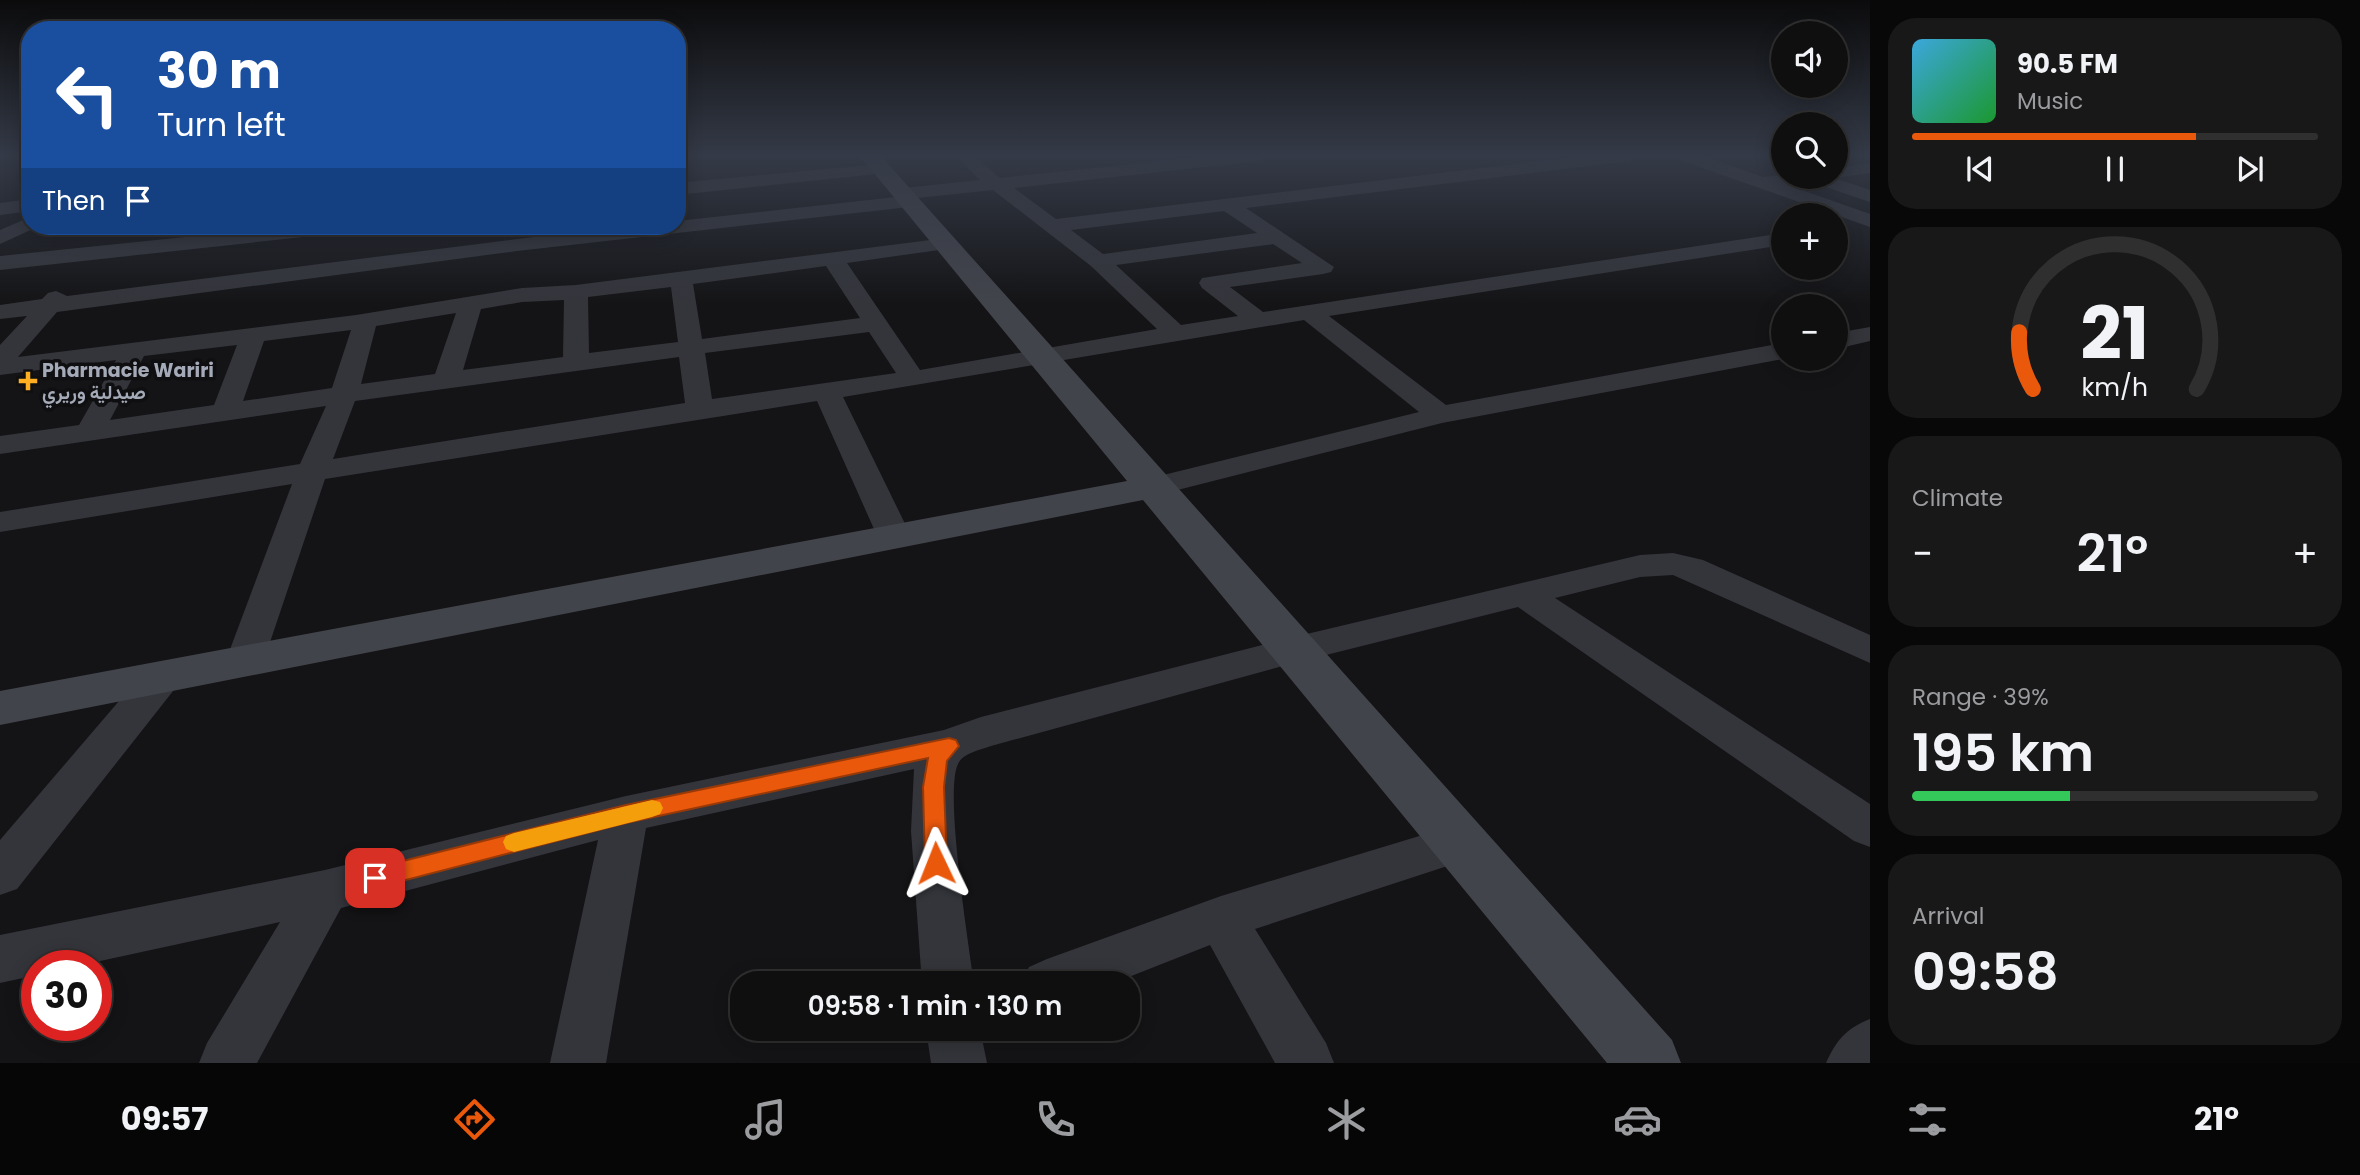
<!DOCTYPE html>
<html lang="en">
<head>
<meta charset="utf-8">
<style>
	body { margin:0; font-family:Poppins,Vazirmatn,sans-serif; background:#181819; color:#f1f3f6; height:100vh; display:flex; flex-direction:column; font-size:26px; white-space:nowrap }
	* { box-sizing:border-box; margin:0 }
	p { font-size:23px; color:#9b9c9f }
	.icon { flex:none; width:38px; height:38px; fill:none; stroke:currentColor; stroke-width:2; stroke-linecap:round; stroke-linejoin:round }
	.map { position:relative; flex:1; overflow:hidden }
	.details { display:flex; flex-direction:column; gap:18px; padding:18px; background:#080809; width:490px }
	.details>* { flex:none }
	.guide { position:absolute; left:21px; top:21px; width:665px; height:214px; border-radius:28px; box-shadow:0 4px 18px #0003,0 0 0 2px #2f2f30; background:#1a4fa0; color:#fff; overflow:hidden }
	.controls { position:absolute; left:1771px; top:21px; display:grid; gap:14px }
	.controls a { display:grid; place-items:center; width:77px; height:77px; border-radius:50%; background:#0f0f10; box-shadow:0 4px 18px #0003,0 0 0 2px #2f2f30; font-size:35px }
	.speed { position:absolute; left:21px; top:950px; display:flex; gap:14px; font-size:35px; font-weight:700; text-align:center }
	.speed>* { display:grid; place-content:center; width:91px; height:91px; border-radius:50%; background:#0f0f10; box-shadow:0 4px 18px #0003,0 0 0 2px #2f2f30; line-height:1 }
	.speed .limit { border:10px solid #d22; background:#fff; color:#111 }
	.pin { position:absolute; display:grid; place-items:center; width:60px; height:60px; color:#fff; margin:-30px; border-radius:14px; box-shadow:0 4px 10px #0006 }
	.me { position:absolute; width:77px; margin:-38px; rotate:358deg; stroke-linejoin:round; filter:drop-shadow(0 0 5px #0008) }
	.turn { display:flex; align-items:center; gap:24px; height:147px; padding:0 21px; font-size:32px }
	.turn .icon { width:91px; height:91px; stroke-width:2.5 }
	.turn b { display:block; font-size:49px; line-height:60px }
	.then { display:flex; align-items:center; height:66px; padding:0 21px; background:#0003; gap:14px; font-size:26px }
	.big { font-size:52px; font-weight:600; line-height:1.1 }
	.details .tile { flex:1; display:flex; flex-direction:column; justify-content:center; gap:10px; min-width:0; padding:0 24px; border-radius:28px; background:#181819 }
	.details .dial { align-items:center; gap:0 }
	.dial svg { height:182px; overflow:visible; fill:none; stroke:#2f2f30; stroke-width:7; stroke-linecap:round; text-anchor:middle }
	.dial text { fill:#f1f3f6; stroke:none }
	.song { display:flex; align-items:center; gap:21px }
	.cover { width:84px; height:84px; border-radius:10px; background:linear-gradient(135deg,hsl(200 70% 55%),hsl(130 70% 35%)) }
	.played { height:7px; border-radius:4px; background:linear-gradient(90deg,#ea580c 70%,#2f2f30 70%) }
	.keys { display:flex; justify-content:space-around; direction:ltr }
	.heat { display:flex; justify-content:space-between; align-items:center; font-size:38px; direction:ltr }
	.charge { height:10px; border-radius:5px; background:linear-gradient(90deg,#34c759 39%,#2f2f30 0) }
	.trip { position:absolute; left:730px; top:971px; width:410px; height:70px; border-radius:28px; background:#0f0f10; box-shadow:0 4px 18px #0003,0 0 0 2px #2f2f30; font-weight:600; line-height:70px; text-align:center }
	.tab-bar { display:flex; height:112px; justify-content:space-around; align-items:center; background:#060606; color:#9b9c9f }
	.tab-bar .icon { width:49px; height:49px }
	.tab-bar .selected { color:#ea580c }
	.tab-bar b { font-size:32px; color:#f1f3f6 }
	main { display:flex; flex:1; min-height:0 }
	.map>svg:first-child { display:block }
</style>
</head>
<body>
<main>
<div class="map">
<svg width="1870" height="1063" viewBox="0 0 1870 1063">
	<rect width="100%" height="100%" fill="#141416"/>
	<g fill="none" stroke-linecap="round" stroke-linejoin="round">
		<g fill="#34353b" fill-rule="evenodd">
			<path d="M956 156H975L1000 178 1207 156H1268L1259 161 1014 188 1056 219 1583 156H1638L1629 161 1246 208 1334 267 1331 272 1323 274 1230 287 1263 312 1783 233V245L1329 316 1446 405 1783 343V359L1442 423 1154 496 1143 494 1138 487 1143 480 1419 412 1304 320 843 397 912 538 907 545 895 548 883 545 878 538 817 401 325 479 264 660 259 670 245 674 231 670 226 660 292 484 0 532V512L300 464 326 406 0 454V436L79 425 116 360 0 375V345L27 316 0 319V305L42 299 48 293 56 291 67 296 517 239 633 226H677V221L896 197 894 194 897 190 904 188 980 180ZM993 190 1091 266 1157 329 920 370 847 263 953 248 957 244 953 240 946 238 576 285 522 288 356 315 18 357 57 312 517 251 909 207 916 205 919 201 917 198ZM1224 211 1257 233 1103 254 1071 230ZM1273 244 1302 263 1202 278 1199 283 1202 288 1238 316 1181 325 1116 265ZM826 266 860 318 702 339 693 284ZM671 287 678 342 589 353 588 297ZM564 300 563 357 463 370 481 309 522 302ZM456 313 435 374 361 384 376 326ZM351 330 332 388 243 401 264 341ZM869 332 896 373 712 399 705 353ZM237 345 214 405 110 420 144 356ZM679 357 685 403 333 459 355 401Z"/>
			<polygon points="1677,156 1704,156 1763,177 1783,175 1836,177 1836,168 1870,163 1870,173 1835,178 1870,190 1870,202 1811,182 1787,185 1870,214 1870,227 1680,160"/>
			<polygon points="880,164 889,169 886,173 677,195 677,183"/>
			<polygon points="30,199 30,211 0,215 0,203"/>
			<polygon points="30,217 30,226 37,227 0,244 0,230"/>
			<polygon points="293,226 359,226 356,230 349,232 0,270 0,256"/>
			<polygon points="1870,327 1870,341 1836,349 1836,333"/>
			<path d="M1673 553 1703 560 1870 635V663L1673 575 1640 577 1555 598 1870 804V847L1854 841 1518 607 1294 663 991 746C980 750 963 753 958 764 944 792 969 945 974 984H922L911 831 914 769 646 828 606 1063H550L598 840 341 908 257 1063H199L207 1043 280 922 77 966H37V975L0 983V935L325 870 626 796 944 730 981 717 1294 637 1640 555Z"/>
			<polygon points="163,662 177,666 183,676 177,686 17,889 0,895 0,840 149,666"/>
			<polygon points="1459,824 1475,829 1482,843 1475,857 1255,929 1326,1043 1334,1063 1275,1063 1210,945 1111,984 1021,984 1029,967 1047,959 1221,896"/>
			<path d="M1870 1019V1063H1826C1836 1040 1847 1028 1870 1019Z"/>
			<polygon points="926,1029 980,1029 987,1063 931,1063"/>
		</g>
		<polygon fill="#42444b" fill-rule="evenodd" points="860,156 881,156 1672,1040 1681,1063 1607,1063 1143,500 0,725 0,691 1127,481"/>
	</g>
	<linearGradient id="sky" x2="0" y2="1"><stop stop-color="#0b0b0c"/><stop offset="0.51" stop-color="#343a47"/><stop offset="1" stop-color="#343a47" stop-opacity="0"/></linearGradient>
	<rect width="1870" height="305" fill="url(#sky)"/>
	<polygon fill="#ea580c" stroke="#983908" stroke-width="2" points="949,738 956,740 959,746 947,761 944,787 947,863 944,869 936,872 928,869 925,863 923,787 928,758 626,823 375,888 367,885 363,878 367,871 375,868 626,805"/>
	<polygon fill="#f59e0b" points="652,800 660,802 663,808 660,814 652,817 514,852 506,849 503,842 506,836 514,833"/>
	<path fill="#ffb022" stroke="#0f0f11" stroke-width="2.5" d="M24.5 370.5h7v7h7v7h-7v7h-7v-7h-7v-7h7z"/>
	<g text-anchor="middle" stroke-width="7" stroke-linejoin="round" paint-order="stroke">
		<g font-size="19" font-weight="bold" fill="#a4aab7" stroke="#0f0f11" text-anchor="start">
			<text x="42" y="377">Pharmacie Wariri<tspan x="42" dy="22">صيدلية وريري</tspan></text>
		</g>
	</g>
</svg>
<div class="controls">
<a><svg class="icon" aria-label="sound" viewBox="0 0 24 24"><path d="M4 9h4l5-4v14l-5-4H4zM17 9q2 3 0 6"/></svg></a>
<a><svg class="icon" aria-label="search" viewBox="0 0 24 24"><circle cx="10" cy="10" r="6"/><path d="M15 15l6 6"/></svg></a>
<a>+</a>
<a>−</a>
</div>
<div class="speed"><div class="limit">30</div></div>
<div class="pin" style="left:375px;top:878px;background:#d93025"><svg class="icon" aria-label="arrive" viewBox="0 0 24 24"><path d="M6 21V4h12l-3 4 3 4H6"/></svg></div>
<svg class="me" style="left:936px;top:863px" viewBox="-20 -20 40 40"><path d="M0-17L14 15 0 8-14 15z" fill="#ea580c" stroke="#fff" stroke-width="4"/></svg>
<div class="trip">09:58 · 1 min · 130 m</div>
<div class="guide">
<div class="turn"><svg class="icon" aria-label="left" viewBox="0 0 24 24"><path d="M17 20v-9H6M10 6l-5 5 5 5"/></svg><div><b>30 m</b>Turn left</div></div>
<div class="then">Then<svg class="icon" aria-label="arrive" viewBox="0 0 24 24"><path d="M6 21V4h12l-3 4 3 4H6"/></svg></div>
</div>
</div>
<section class="details">
<div class="tile">
<div class="song"><i class="cover"></i><div><b>90.5 FM</b><p>Music</p></div></div>
<div class="played"></div>
<div class="keys"><svg class="icon" aria-label="previous" viewBox="0 0 24 24"><path d="M18 5L8 12l10 7zM5 5v14"/></svg><svg class="icon" aria-label="pause" viewBox="0 0 24 24"><path d="M8 5v14M16 5v14"/></svg><svg class="icon" aria-label="next" viewBox="0 0 24 24"><path d="M6 5l10 7-10 7zM19 5v14"/></svg></div>
</div>
<div class="tile dial"><svg viewBox="0 0 100 80">
<path d="M14 69A42 42 0 1 1 86 69"/>
<path d="M14 69A42 42 0 0 1 8 44" stroke="#ea580c"/>
<text x="50" y="56" font-size="32" font-weight="700">21</text>
<text x="50" y="72" font-size="11">km/h</text>
</svg></div>
<div class="tile"><p>Climate</p>
<div class="heat"><a>−</a><b class="big">21°</b><a>+</a></div>
</div>
<div class="tile"><p>Range · 39%</p><b class="big">195 km</b><div class="charge"></div></div>
<div class="tile"><p>Arrival</p><b class="big">09:58</b></div>
</section>
</main>
<nav class="tab-bar">
<b>09:57</b>
<svg class="icon selected" aria-label="directions" viewBox="0 0 24 24"><path d="M12 3l9 9-9 9-9-9zM9 14v-3h6M13 9l2 2-2 2"/></svg>
<svg class="icon" aria-label="music" viewBox="0 0 24 24"><path d="M9 18V5l10-2v13"/><circle cx="6" cy="18" r="3"/><circle cx="16" cy="16" r="3"/></svg>
<svg class="icon" aria-label="phone" viewBox="0 0 24 24"><path d="M5 4h4l2 5-3 2q2 4 5 5l2-3 5 2v4C11 20 4 13 5 4z"/></svg>
<svg class="icon" aria-label="climate" viewBox="0 0 24 24"><path d="M12 3v18M4 7l16 10M4 17L20 7"/></svg>
<svg class="icon" aria-label="car" viewBox="0 0 24 24"><path d="M5 17H2v-5l4-1 3-4h7l3 4 3 1v5h-3M9 17h6M6 11h13"/><circle cx="7" cy="17" r="2"/><circle cx="17" cy="17" r="2"/></svg>
<svg class="icon" aria-label="filters" viewBox="0 0 24 24"><path d="M4 7h16M4 17h16"/><circle cx="9" cy="7" r="2"/><circle cx="15" cy="17" r="2"/></svg>
<b>21°</b>
</nav>
</body>
</html>
